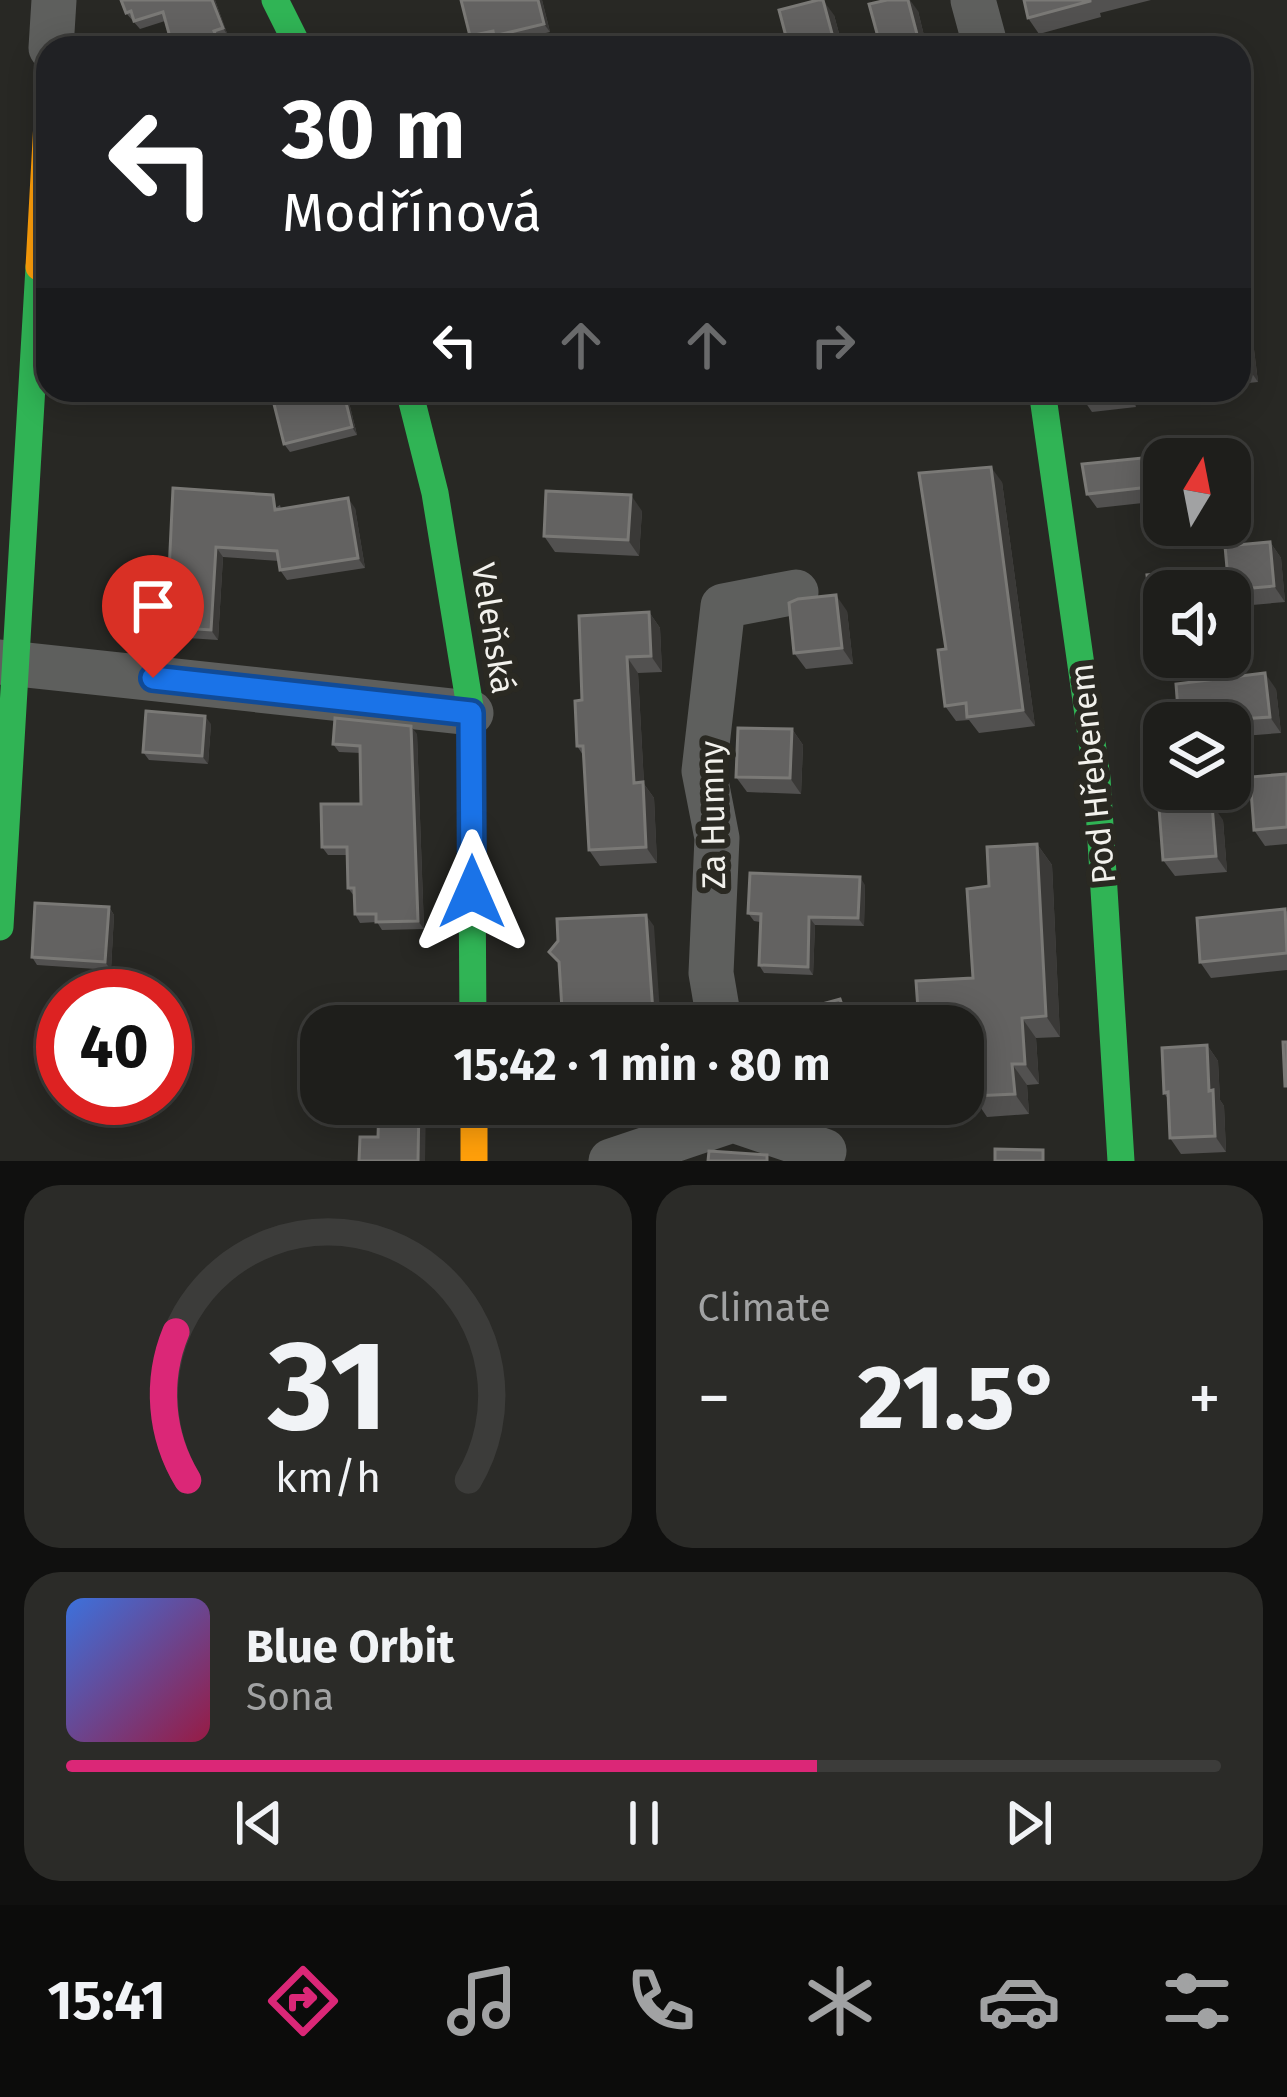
<!DOCTYPE html>
<html lang="en">
<head>
<meta charset="utf-8">
<style>
	body { margin:0; font-family:"Fira Sans",sans-serif; background:#2b2b28; color:#f1f3f6; height:100vh; display:flex; flex-direction:column; font-size:45px; white-space:nowrap }
	* { box-sizing:border-box; margin:0 }
	p { font-size:39px; color:#a1a2a3 }
	.icon { flex:none; width:66px; height:66px; fill:none; stroke:currentColor; stroke-width:2; stroke-linecap:round; stroke-linejoin:round }
	.map { position:relative; height:1161px; overflow:hidden }
	.side { display:flex; flex-direction:column; gap:24px; padding:24px; background:#10100f; flex:1 }
	.side>* { flex:none }
	.banner { position:absolute; left:36px; top:36px; width:1215px; height:366px; border-radius:36px; box-shadow:0 6px 30px #0003,0 0 0 3px #3c3c3a; background:#202124; color:#fff; overflow:hidden }
	.needle { width:78px; rotate:10deg }
	.controls { position:absolute; left:1143px; top:438px; display:grid; gap:24px }
	.controls a { display:grid; place-items:center; width:108px; height:108px; border-radius:24px; background:#1e1e1b; box-shadow:0 6px 30px #0003,0 0 0 3px #3c3c3a; font-size:60px }
	.speed { position:absolute; left:36px; top:969px; display:flex; gap:24px; font-size:60px; font-weight:700; text-align:center }
	.speed>* { display:grid; place-content:center; width:156px; height:156px; border-radius:50%; background:#1e1e1b; box-shadow:0 6px 30px #0003,0 0 0 3px #3c3c3a; line-height:1 }
	.speed .limit { border:18px solid #d22; background:#fff; color:#111 }
	.pin { position:absolute; display:grid; place-items:center; width:102px; height:102px; color:#fff; margin:-123px -51px; border-radius:50% 50% 50% 0; rotate:-45deg; box-shadow:0 0 12px #0007 }
	.pin .icon { rotate:45deg }
	.me { position:absolute; width:132px; margin:-66px; rotate:0deg; stroke-linejoin:round; filter:drop-shadow(0 0 9px #0008) }
	.turn { display:flex; align-items:center; gap:42px; height:252px; padding:0 48px; font-size:54px }
	.turn .icon { width:156px; height:156px; stroke-width:2.5 }
	.turn b { display:block; font-size:84px; line-height:102px }
	.lanes { display:flex; align-items:center; height:114px; padding:0 48px; background:#0003; justify-content:center; gap:60px; direction:ltr }
	.lanes .off { opacity:.35 }
	.big { font-size:90px; font-weight:700; line-height:1.1 }
	.side .card { flex:1; display:flex; flex-direction:column; justify-content:center; gap:18px; min-width:0; padding:0 42px; border-radius:36px; background:#2b2b28 }
	.side .dial { align-items:center; gap:0 }
	.dial svg { height:312px; overflow:visible; fill:none; stroke:#3c3c3a; stroke-width:7; stroke-linecap:round; text-anchor:middle }
	.dial text { fill:#f1f3f6; stroke:none }
	.song { display:flex; align-items:center; gap:36px }
	.cover { width:144px; height:144px; border-radius:18px; background:linear-gradient(135deg,hsl(220 70% 55%),hsl(340 70% 35%)) }
	.played { height:12px; border-radius:6px; background:linear-gradient(90deg,#db2777 65%,#3c3c3a 65%) }
	.keys { display:flex; justify-content:space-around; direction:ltr }
	.heat { display:flex; justify-content:space-between; align-items:center; font-size:66px; direction:ltr }
	.side .tiles { flex:1; display:grid; gap:24px; grid-template-columns:1fr 1fr }
	.card:last-child { grid-column:span 2 }
	.trip { position:absolute; left:300px; top:1005px; width:684px; height:120px; border-radius:36px; background:#1e1e1b; box-shadow:0 6px 30px #0003,0 0 0 3px #3c3c3a; font-weight:700; line-height:120px; text-align:center }
	.dock { display:flex; height:192px; justify-content:space-around; align-items:center; background:#0c0c0b; color:#a1a2a3 }
	.dock .icon { width:84px; height:84px }
	.dock .selected { color:#db2777 }
	.dock b { font-size:54px; color:#f1f3f6 }
	.map>svg:first-child { display:block }
</style>
</head>
<body>
<div class="map">
<svg width="1287" height="1161" viewBox="0 0 1287 1161">
	<rect width="100%" height="100%" fill="#282824"/>
	<g fill="none" stroke-linecap="round" stroke-linejoin="round">
		<g stroke="#5e5f5d" stroke-width="45">
			<polyline points="973,0 986,48"/>
			<polyline points="51,48 54,0"/>
			<polyline points="0,662 471,713"/>
			<polyline points="720,1026 711,973 717,838 704,771 723,606 796,592"/>
			<polyline points="611,1161 733,1120 824,1151"/>
		</g>
		<g stroke="#30b455" stroke-width="27">
			<polyline points="275,0 299,48"/>
			<polyline points="409,390 435,493 471,713 473,1026"/>
			<polyline points="1042,390 1097,778 1121,1161"/>
			<polyline points="0,927 39,267"/>
		</g>
		<g stroke="#ff9f0a" stroke-width="27">
			<polyline points="39,267 48,104"/>
			<polyline points="474,1104 474,1161"/>
		</g>
	</g>
	<g fill="#525150">
		<polygon points="215,0 228,36 220,39 223,48 173,48 165,21 140,29 126,13"/>
		<polygon points="542,0 550,32 500,44 497,39 475,44 470,36"/>
		<polygon points="1024,0 1151,0 1100,13 1101,17 1039,34 1028,18"/>
		<polygon points="918,11 927,48 881,48"/>
		<polygon points="834,15 843,48 789,48"/>
		<polygon points="1239,209 1242,213 1251,283 1246,284 1258,382 1239,384"/>
		<polygon points="346,390 357,435 290,452 284,444"/>
		<polygon points="1134,390 1136,407 1092,412 1081,396"/>
		<polygon points="1230,445 1240,460 1245,507 1230,509 1230,459 1164,459 1164,516 1162,517 1152,502 1097,508 1087,494 1082,464 1193,453 1192,449"/>
		<polygon points="1002,482 1035,726 979,733 969,720 956,721 945,706 946,649"/>
		<polygon points="280,505 281,509 355,508 365,568 287,580 280,570 279,561 223,557 218,640 126,634 119,624 169,572"/>
		<polygon points="642,511 639,556 555,552 544,536"/>
		<polygon points="1270,542 1281,558 1285,602 1241,606 1229,590"/>
		<polygon points="1186,572 1198,591 1164,591 1163,636 1152,620 1147,575"/>
		<polygon points="847,611 853,664 806,669 794,653"/>
		<polygon points="649,612 660,628 662,672 638,673 644,784 654,798 657,863 600,866 589,850 583,755 577,746"/>
		<polygon points="1276,689 1281,733 1230,737 1230,723 1179,723"/>
		<polygon points="211,724 208,764 149,760 143,752"/>
		<polygon points="792,729 803,745 801,794 747,792 736,777"/>
		<polygon points="417,734 424,929 382,930 377,922 360,923 355,914 354,896 348,888 347,855 328,855 322,847 361,804 361,753 339,752 333,744"/>
		<polygon points="1287,774 1287,844 1265,846 1254,830"/>
		<polygon points="1223,820 1227,872 1175,876 1163,860"/>
		<polygon points="1037,844 1052,865 1060,1037 1036,1038 1039,1084 1027,1085 1029,1114 987,1117 973,1096 972,1086 963,1074 963,1026 920,1026 919,1024 973,978 989,886"/>
		<polygon points="865,885 864,926 815,925 813,975 764,973 759,965 760,922 754,921 748,913"/>
		<polygon points="109,907 114,915 111,970 37,965 32,957"/>
		<polygon points="1287,911 1287,970 1211,978 1200,962"/>
		<polygon points="1207,1045 1218,1061 1220,1100 1224,1106 1226,1152 1181,1154 1170,1138 1168,1099 1164,1093"/>
	</g>
	<g fill="#3a3937">
		<polygon points="212,0 215,0 228,36 223,28"/>
		<polygon points="538,0 542,0 550,32 544,24"/>
		<polygon points="823,0 834,15 843,48 839,48 834,41"/>
		<polygon points="908,0 910,0 918,11 927,48 925,48 918,38"/>
		<polygon points="1239,209 1242,213 1251,283 1242,271 1239,247"/>
		<polygon points="1239,274 1246,284 1258,382 1249,369"/>
		<polygon points="343,390 346,390 357,435 352,427"/>
		<polygon points="1125,390 1134,390 1136,407"/>
		<polygon points="1230,445 1240,460 1245,507 1235,493"/>
		<polygon points="991,467 1002,482 1035,726 1023,710"/>
		<polygon points="631,495 642,511 639,556 628,540"/>
		<polygon points="348,498 355,508 365,568 358,558"/>
		<polygon points="1270,542 1281,558 1285,602 1274,586"/>
		<polygon points="216,547 223,557 218,640 211,630"/>
		<polygon points="1186,572 1197,587 1198,591 1188,591"/>
		<polygon points="836,595 847,611 853,664 842,648"/>
		<polygon points="649,612 660,628 662,672 651,656"/>
		<polygon points="627,657 638,673 644,784 654,798 657,863 646,847 634,783"/>
		<polygon points="1265,673 1276,689 1281,733 1270,717"/>
		<polygon points="205,716 211,724 208,764 202,756"/>
		<polygon points="411,726 417,734 424,929 418,921"/>
		<polygon points="792,729 803,745 801,794 790,778"/>
		<polygon points="1212,804 1223,820 1227,872 1216,856"/>
		<polygon points="1037,844 1052,865 1060,1037 1046,1016"/>
		<polygon points="860,877 865,885 864,926 858,918"/>
		<polygon points="109,907 114,915 111,970 105,962"/>
		<polygon points="646,915 654,926 661,1026 654,1026"/>
		<polygon points="809,917 815,925 813,975 808,967"/>
		<polygon points="866,1005 877,1020 879,1026 872,1026"/>
		<polygon points="1022,1018 1036,1038 1039,1084 1025,1064"/>
		<polygon points="1207,1045 1218,1061 1220,1100 1224,1106 1226,1152 1215,1136 1209,1091"/>
		<polygon points="1012,1064 1027,1085 1029,1114 1015,1094"/>
		<polygon points="419,1104 426,1104 425,1161 418,1161"/>
	</g>
	<g fill="#636261" stroke="#7a7976" stroke-width="3">
		<polygon points="121,0 212,0 223,28 214,31 218,41 194,48 173,48 163,12 134,21 131,11 126,13"/>
		<polygon points="461,0 538,0 544,24 494,36 493,31 470,36"/>
		<polygon points="818,0 823,0 834,41 809,48 789,48 779,10"/>
		<polygon points="887,0 908,0 918,38 881,48 869,4"/>
		<polygon points="1024,0 1090,0 1090,1 1028,18"/>
		<polygon points="1239,284 1249,369 1239,370"/>
		<polygon points="297,390 343,390 352,427 284,444 272,396"/>
		<polygon points="1080,390 1125,390 1125,391 1081,396"/>
		<polygon points="1230,445 1235,493 1230,493 1230,459 1164,459 1164,501 1152,502 1150,487 1087,494 1082,464 1193,453 1192,449"/>
		<polygon points="991,467 1023,710 967,717 966,703 945,706 938,650 946,649 919,473"/>
		<polygon points="173,488 273,495 275,510 348,498 358,558 280,570 277,551 216,547 211,630 119,624 123,569 169,572"/>
		<polygon points="546,491 631,495 628,540 544,536"/>
		<polygon points="1270,542 1274,586 1229,590 1225,546"/>
		<polygon points="1186,572 1188,591 1164,591 1164,619 1152,620 1147,575"/>
		<polygon points="836,595 842,648 794,653 789,603 798,599"/>
		<polygon points="649,612 651,656 627,657 634,783 643,782 646,847 589,850 583,746 577,746 575,701 582,700 579,616"/>
		<polygon points="1265,673 1270,717 1179,723 1176,684"/>
		<polygon points="146,711 205,716 202,756 143,752"/>
		<polygon points="335,718 411,726 418,921 376,922 376,914 355,914 354,888 348,888 347,847 322,847 321,804 361,804 360,746 333,744"/>
		<polygon points="738,728 792,729 790,778 736,777"/>
		<polygon points="1287,774 1287,827 1254,830 1250,777"/>
		<polygon points="1212,804 1216,856 1163,860 1159,808"/>
		<polygon points="1037,844 1046,1016 1022,1018 1025,1064 1012,1064 1015,1094 973,1096 970,1067 963,1067 963,1026 956,1026 956,1022 919,1024 916,981 973,978 967,889 989,886 987,847"/>
		<polygon points="750,873 860,877 858,918 809,917 808,967 759,965 761,914 748,913"/>
		<polygon points="35,903 109,907 105,962 32,957"/>
		<polygon points="1285,909 1287,953 1200,962 1197,918"/>
		<polygon points="646,915 654,1026 553,1026 563,1025 559,962 549,952 558,941 557,919"/>
		<polygon points="840,999 844,1011 866,1005 872,1026 773,1026 771,1018"/>
		<polygon points="1283,1042 1287,1042 1287,1086 1285,1086"/>
		<polygon points="1207,1045 1209,1091 1213,1090 1215,1136 1170,1138 1168,1092 1164,1093 1162,1048"/>
		<polygon points="379,1104 419,1104 418,1161 359,1161 360,1137 378,1137"/>
		<polygon points="995,1149 1043,1150 1043,1161 995,1161"/>
		<polygon points="709,1151 767,1155 767,1161 708,1161"/>
	</g>
	<g fill="none" stroke-linecap="round" stroke-linejoin="round">
		<defs>
			<polyline id="route" points="153,678 471,713 472,892"/>
		</defs>
		<use href="#route" stroke="#114b97" stroke-width="30"/>
		<use href="#route" stroke="#1a73e8" stroke-width="21"/>
	</g>
	<g text-anchor="middle" stroke-width="12" stroke-linejoin="round" paint-order="stroke">
		<g font-size="33" fill="#f2f1ec" stroke="#2a2922">
			<text transform="translate(494 628) rotate(81)" y="12">Veleňská</text>
			<text transform="translate(1092 774) rotate(-96)" y="12">Pod Hřebenem</text>
			<text transform="translate(712 815) rotate(-91)" y="12">Za Humny</text>
		</g>
	</g>
</svg>
<div class="controls">
<a><svg class="needle" viewBox="-14 -14 28 28"><path d="M0-13l5 13h-10z" fill="#e53935"/><path d="M0 13l5-13h-10z" fill="#a1a2a3"/></svg></a>
<a><svg class="icon" aria-label="sound" viewBox="0 0 24 24"><path d="M4 9h4l5-4v14l-5-4H4zM17 9q2 3 0 6"/></svg></a>
<a><svg class="icon" aria-label="layers" viewBox="0 0 24 24"><path d="M12 4l9 5-9 5-9-5zM3 14l9 5 9-5"/></svg></a>
</div>
<div class="speed"><div class="limit">40</div></div>
<div class="pin" style="left:153px;top:678px;background:#d93025"><svg class="icon" aria-label="arrive" viewBox="0 0 24 24"><path d="M6 21V4h12l-3 4 3 4H6"/></svg></div>
<svg class="me" style="left:472px;top:892px" viewBox="-20 -20 40 40"><path d="M0-17L14 15 0 8-14 15z" fill="#1a73e8" stroke="#fff" stroke-width="4"/></svg>
<div class="trip">15:42 · 1 min · 80 m</div>
<div class="banner">
<div class="turn"><svg class="icon" aria-label="left" viewBox="0 0 24 24"><path d="M17 20v-9H6M10 6l-5 5 5 5"/></svg><div><b>30 m</b>Modřínová</div></div>
<div class="lanes"><svg class="icon" aria-label="left" viewBox="0 0 24 24"><path d="M17 20v-9H6M10 6l-5 5 5 5"/></svg><svg class="icon off" aria-label="ahead" viewBox="0 0 24 24"><path d="M12 20V5M6 11l6-6 6 6"/></svg><svg class="icon off" aria-label="ahead" viewBox="0 0 24 24"><path d="M12 20V5M6 11l6-6 6 6"/></svg><svg class="icon off" aria-label="right" viewBox="0 0 24 24"><path d="M7 20v-9h11M14 6l5 5-5 5"/></svg></div>
</div>
</div>
<section class="side">
<div class="tiles">
<div class="card dial"><svg viewBox="0 0 100 80">
<path d="M14 69A42 42 0 1 1 86 69"/>
<path d="M14 69A42 42 0 0 1 11 31" stroke="#db2777"/>
<text x="50" y="56" font-size="32" font-weight="700">31</text>
<text x="50" y="72" font-size="11">km/h</text>
</svg></div>
<div class="card"><p>Climate</p>
<div class="heat"><a>−</a><b class="big">21.5°</b><a>+</a></div>
</div>
<div class="card">
<div class="song"><i class="cover"></i><div><b>Blue Orbit</b><p>Sona</p></div></div>
<div class="played"></div>
<div class="keys"><svg class="icon" aria-label="previous" viewBox="0 0 24 24"><path d="M18 5L8 12l10 7zM5 5v14"/></svg><svg class="icon" aria-label="pause" viewBox="0 0 24 24"><path d="M8 5v14M16 5v14"/></svg><svg class="icon" aria-label="next" viewBox="0 0 24 24"><path d="M6 5l10 7-10 7zM19 5v14"/></svg></div>
</div>
</div>
</section>
<nav class="dock">
<b>15:41</b>
<svg class="icon selected" aria-label="directions" viewBox="0 0 24 24"><path d="M12 3l9 9-9 9-9-9zM9 14v-3h6M13 9l2 2-2 2"/></svg>
<svg class="icon" aria-label="music" viewBox="0 0 24 24"><path d="M9 18V5l10-2v13"/><circle cx="6" cy="18" r="3"/><circle cx="16" cy="16" r="3"/></svg>
<svg class="icon" aria-label="phone" viewBox="0 0 24 24"><path d="M5 4h4l2 5-3 2q2 4 5 5l2-3 5 2v4C11 20 4 13 5 4z"/></svg>
<svg class="icon" aria-label="climate" viewBox="0 0 24 24"><path d="M12 3v18M4 7l16 10M4 17L20 7"/></svg>
<svg class="icon" aria-label="car" viewBox="0 0 24 24"><path d="M5 17H2v-5l4-1 3-4h7l3 4 3 1v5h-3M9 17h6M6 11h13"/><circle cx="7" cy="17" r="2"/><circle cx="17" cy="17" r="2"/></svg>
<svg class="icon" aria-label="filters" viewBox="0 0 24 24"><path d="M4 7h16M4 17h16"/><circle cx="9" cy="7" r="2"/><circle cx="15" cy="17" r="2"/></svg>
</nav>
</body>
</html>
